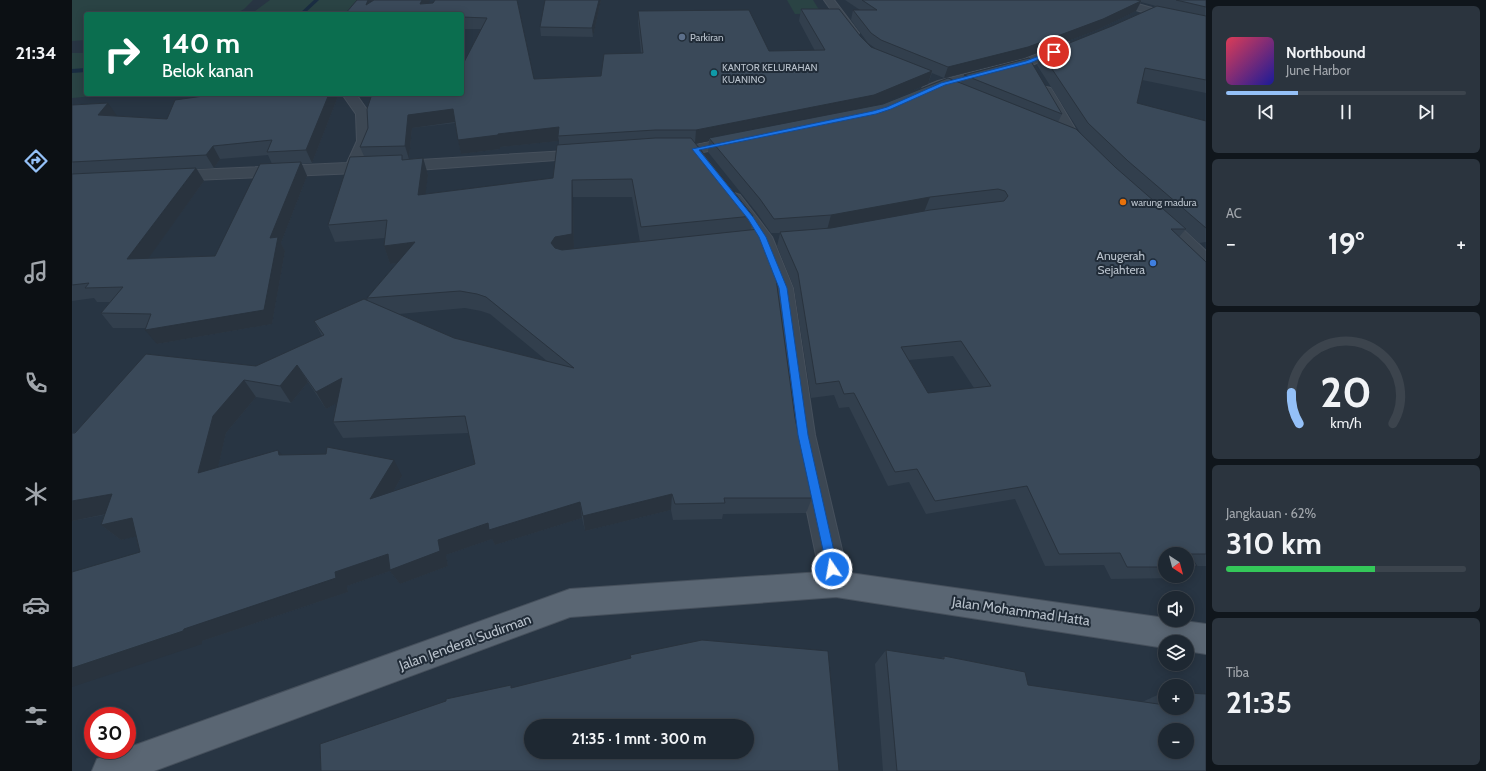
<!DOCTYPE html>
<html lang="id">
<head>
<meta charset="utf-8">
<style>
	body { margin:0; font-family:Cabin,sans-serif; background:#2b343e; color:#f1f3f6; height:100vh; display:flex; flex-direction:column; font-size:15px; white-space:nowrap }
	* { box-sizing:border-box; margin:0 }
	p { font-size:13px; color:#a1a6ac }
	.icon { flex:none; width:22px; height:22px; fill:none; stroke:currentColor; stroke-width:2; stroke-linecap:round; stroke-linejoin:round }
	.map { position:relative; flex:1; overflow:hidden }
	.drawer { display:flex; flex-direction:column; gap:6px; padding:6px; background:#10161c; width:280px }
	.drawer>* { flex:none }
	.top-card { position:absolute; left:12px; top:12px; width:380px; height:84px; border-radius:4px; box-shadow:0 2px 10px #0003,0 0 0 1px #3c444d; background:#0b6e4f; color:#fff; overflow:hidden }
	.needle { width:26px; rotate:144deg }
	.fabs { position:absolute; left:1086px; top:547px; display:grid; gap:8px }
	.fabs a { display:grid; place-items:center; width:36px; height:36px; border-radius:50%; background:#1e2832; box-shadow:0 2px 10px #0003,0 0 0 1px #3c444d; font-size:20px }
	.speed { position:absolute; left:12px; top:707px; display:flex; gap:8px; font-size:20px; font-weight:700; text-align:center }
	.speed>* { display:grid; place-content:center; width:52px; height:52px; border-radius:50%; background:#1e2832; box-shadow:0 2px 10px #0003,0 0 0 1px #3c444d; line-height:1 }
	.speed .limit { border:6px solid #d22; background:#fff; color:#111 }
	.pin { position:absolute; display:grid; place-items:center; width:34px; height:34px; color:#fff; margin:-17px; border:2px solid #fff; border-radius:50%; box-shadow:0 1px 4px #0007 }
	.me { position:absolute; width:44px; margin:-22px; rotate:348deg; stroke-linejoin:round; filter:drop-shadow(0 0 3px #0008) }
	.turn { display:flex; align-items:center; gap:14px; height:84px; padding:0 12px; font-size:18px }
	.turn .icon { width:52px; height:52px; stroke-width:2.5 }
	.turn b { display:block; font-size:28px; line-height:34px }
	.big { font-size:30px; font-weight:800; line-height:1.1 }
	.drawer .widget { flex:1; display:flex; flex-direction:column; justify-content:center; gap:6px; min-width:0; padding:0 14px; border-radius:6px; background:#2b343e }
	.drawer .dial { align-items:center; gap:0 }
	.dial svg { height:104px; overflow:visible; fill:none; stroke:#3c444d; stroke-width:7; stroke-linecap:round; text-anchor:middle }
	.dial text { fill:#f1f3f6; stroke:none }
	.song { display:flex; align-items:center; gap:12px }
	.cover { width:48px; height:48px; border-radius:6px; background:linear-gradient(135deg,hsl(350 70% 55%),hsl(240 70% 35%)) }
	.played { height:4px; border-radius:2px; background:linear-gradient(90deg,#94c0f7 30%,#3c444d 30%) }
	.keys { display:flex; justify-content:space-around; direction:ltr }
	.heat { display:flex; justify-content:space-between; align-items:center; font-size:22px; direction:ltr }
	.charge { height:6px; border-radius:3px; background:linear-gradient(90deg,#34c759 62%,#3c444d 0) }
	.trip { position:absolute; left:452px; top:719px; width:230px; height:40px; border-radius:20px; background:#1e2832; box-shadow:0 2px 10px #0003,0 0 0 1px #3c444d; font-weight:800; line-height:40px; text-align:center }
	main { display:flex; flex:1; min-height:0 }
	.tabs { display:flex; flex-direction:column; width:72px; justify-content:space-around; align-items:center; background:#0c1014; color:#a1a6ac }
	.tabs .icon { width:28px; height:28px }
	.tabs .active { color:#94c0f7 }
	.tabs b { font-size:18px; color:#f1f3f6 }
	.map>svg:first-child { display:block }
</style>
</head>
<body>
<main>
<nav class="tabs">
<b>21:34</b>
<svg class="icon active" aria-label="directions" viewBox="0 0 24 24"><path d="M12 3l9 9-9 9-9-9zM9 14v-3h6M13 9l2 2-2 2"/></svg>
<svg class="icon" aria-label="music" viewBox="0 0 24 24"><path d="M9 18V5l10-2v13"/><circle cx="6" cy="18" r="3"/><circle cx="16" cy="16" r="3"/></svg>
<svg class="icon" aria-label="phone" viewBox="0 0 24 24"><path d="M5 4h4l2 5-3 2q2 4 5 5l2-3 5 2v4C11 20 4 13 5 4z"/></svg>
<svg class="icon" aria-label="climate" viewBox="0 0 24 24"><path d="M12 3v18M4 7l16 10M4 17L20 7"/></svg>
<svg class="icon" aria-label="car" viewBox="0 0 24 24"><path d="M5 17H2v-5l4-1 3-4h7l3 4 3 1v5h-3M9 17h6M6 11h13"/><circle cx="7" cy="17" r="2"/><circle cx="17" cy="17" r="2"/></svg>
<svg class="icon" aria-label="filters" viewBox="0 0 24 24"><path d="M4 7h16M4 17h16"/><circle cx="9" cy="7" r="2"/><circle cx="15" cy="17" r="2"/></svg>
</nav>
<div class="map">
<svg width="1134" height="771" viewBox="0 0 1134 771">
	<rect width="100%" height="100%" fill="#283543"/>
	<g fill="#2a4344">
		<polygon points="0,0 181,0 172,9 163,14 14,14 14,40 0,41"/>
		<polygon points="198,0 319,0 303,14 179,14"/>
		<polygon points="715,0 741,0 749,13 723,14"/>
		<polygon points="0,53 14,53 14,94 45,94 0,98"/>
	</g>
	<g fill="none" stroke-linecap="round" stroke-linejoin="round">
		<g fill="#1a2d42" fill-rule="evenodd">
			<polygon points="242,0 247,0 232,14 227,14"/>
			<polygon points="14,68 14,72 0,73 0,69"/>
		</g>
		<defs>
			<g id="minor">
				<polygon points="752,0 762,0 787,33 785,35 777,35"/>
				<polygon points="1036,0 1052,0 1080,8 1134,20 1134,26 1074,13 1037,2"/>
				<polygon points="996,42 1000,44 1002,46 1000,48 960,65 876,87 861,93 851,93 849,90 851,87 866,81 952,59"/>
				<path d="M974 87 979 88 1008 137 1019 149 1017 152C1014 153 1011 154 1008 152 995 147 975 105 967 91L969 88Z"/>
				<polygon points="270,94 284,94 298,114 299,141 291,162 331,161 512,150 517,151 519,154 517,157 512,158 331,171 99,181 93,179 91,176 93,173 99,171 275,163 285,141 284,114"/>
				<path d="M665 136 670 137 672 140 670 143C646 149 617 158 593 152L591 149 593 146 623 145Z"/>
				<polygon points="662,193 668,195 700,237 721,288 743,435 778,584 774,594 764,597 754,594 750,584 719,435 701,288 682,237 654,198 656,195"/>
				<polygon points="1087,211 1093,212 1134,251 1134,267 1128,265 1081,220 1079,216 1081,212"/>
			</g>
			<path id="major" d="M764 571 1093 618V620H1105L1134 624V654L1115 651V642H1093V648L764 597 498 617 82 771H20L25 759C35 755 44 750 55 750V748L498 589Z"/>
		</defs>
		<use href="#minor" stroke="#46505c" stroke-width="2"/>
		<use href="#major" stroke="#46505c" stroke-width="2"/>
		<use href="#minor" fill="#3c4753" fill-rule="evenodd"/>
		<use href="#major" fill="#5a6673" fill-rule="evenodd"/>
	</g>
	<g fill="#323f4d" fill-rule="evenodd">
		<path d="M445 0 462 79 529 76 569 53 566 22V11L697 51H743L727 21 729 9 789 37 799 47 803 48 796 43 779 20 781 10H788L773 0H1134V93L1070 80 1065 103 1134 121V242L1127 243 1113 230 1107 237 1134 262V566H1124L1115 573V554H1093V576H1110L1106 578 1039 579 1032 565 973 566 943 499 854 514 837 482 816 486 777 407 767 408 762 395 739 398 722 288 705 246 708 233H699L685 213 636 152 637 141 624 143 681 216 679 230 723 418 740 498 734 513 651 514 650 519 601 520 599 510 513 531 510 518 423 545 420 539 374 555 376 566 328 584 318 571 275 586 276 592 130 641V644L68 552 64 536 49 540 29 525 32 515 0 521V433L184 366 250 336 242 321 296 301 295 298 325 263 318 264 312 246 313 238 263 242 256 225 292 156 288 147 390 94 409 29H390V14L357 4ZM1069 2 1084 6 1040 26 970 54 965 65 1009 134 986 122 990 114 892 75 889 83 811 104 804 105 856 84 860 73 872 78 952 58 1025 30 1064 11ZM383 123 389 154 428 149V147L487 141V145L481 178 353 194 356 175 351 158 337 159 340 128ZM501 197H560L568 242 502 249ZM393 308 409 311 418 314 475 361 382 338 327 314ZM881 356 902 388 856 393 837 360ZM236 382 254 409 265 403 261 422 271 438 397 433 403 464 321 492 330 476 210 455 146 467 154 433 184 397 219 403Z"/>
		<polygon points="529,0 521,37 469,36 468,27"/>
		<path d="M267 94 240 163 230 164 235 176 209 243 213 251 200 324 85 344 74 328H41L29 313 38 302H25L22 298 0 301V105L44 116 95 119ZM196 155 200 164 143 256 76 258 132 181 125 169 142 168 148 159Z"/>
		<polygon points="814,650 869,659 872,656 956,685 1070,702 1092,692 1093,692 1093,708 1134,771 811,771 803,664"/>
	</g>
	<g fill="#29333e">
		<polygon points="296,0 302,0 294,5"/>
		<polygon points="350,0 358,0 352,14 348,4"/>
		<polygon points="527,0 529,0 521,37 520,28"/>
		<polygon points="1069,1 1064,11 1025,30 952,58 872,78 876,67"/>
		<polygon points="860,71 856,84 799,108 637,138 637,141 623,144 624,130"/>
		<polygon points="257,94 267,94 240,163 234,150"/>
		<polygon points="36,103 45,116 26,115"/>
		<polygon points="381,109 383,122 340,128 337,159 333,146 336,115"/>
		<polygon points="487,127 486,136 487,141 428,147 428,149 389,154 386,140 426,134"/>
		<polygon points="141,146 148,159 142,168 134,155"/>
		<polygon points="351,158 356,175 351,212 346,195"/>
		<polygon points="229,162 235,176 209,243 213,251 200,324 85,344 73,330 198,238"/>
		<polygon points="124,168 132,181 65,274 55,259"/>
		<polygon points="500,180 501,197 502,252 486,255 479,243"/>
		<polygon points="858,197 852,212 755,230 759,215"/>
		<polygon points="343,242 348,260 318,264 312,246"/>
		<polygon points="225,365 236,382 219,403 208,386"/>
		<polygon points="270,378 280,395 254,409 244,392"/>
		<polygon points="172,380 184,397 154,433 141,489 126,473 141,416"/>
		<polygon points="206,450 219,466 207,455"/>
		<polygon points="322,460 330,476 308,515 298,499"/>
		<polygon points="40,494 59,509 0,521 0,501"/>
		<polygon points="600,494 599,510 513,531 511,516"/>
		<polygon points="508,502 510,518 423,545 420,539 374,555 376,566 328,584 318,571 275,586 276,592 130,641 130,644 0,687 0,668 112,629 263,572 316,554 366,540 416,523"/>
		<polygon points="60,518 78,533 49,540 29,525"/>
	</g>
	<g fill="#3a4959" stroke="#29333e" fill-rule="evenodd">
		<polygon points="285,0 296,0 294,5 302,0 350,0 348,4 361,3 363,0 445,0 462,79 529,76 532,54 571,53 566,11 677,10 697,51 753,50 729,9 767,9 789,37 799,47 860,71 802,95 624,130 583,130 486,136 487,127 426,134 426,135 386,140 381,109 336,115 333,146 288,147 296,128 295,109 300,94 390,94 390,66 415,18 390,17 390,14 273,14"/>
		<polygon points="473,0 527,0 520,28 468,27"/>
		<polygon points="790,0 1064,0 1069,1 1031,19 956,47 876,67 809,40 799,33 781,10 805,10"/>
		<polygon points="1104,0 1134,0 1134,7"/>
		<polygon points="1085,6 1134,16 1134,80 1073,68 1065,103 1134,121 1134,228 1056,161 1016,123 970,54 1040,26"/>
		<polygon points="957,58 990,114 892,75"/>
		<path d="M876 78 1004 129 1043 167 1114 229H1099L1134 262V554H1117L1125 566H1115V554H1093V567H1055L1048 553 987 554 955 486 863 501 845 469 823 472 782 393 772 394 767 381 744 384 726 273 708 232 759 228 858 210 932 201 936 196 933 191 926 189 858 197 759 215 702 219 688 199 637 138 811 104ZM889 341 919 386 856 393 829 347Z"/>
		<polygon points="146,94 257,94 234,150 195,152 200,140 141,146 134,155 0,162 0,105 36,103 26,115 95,119 103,100"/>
		<path d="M583 138H619L681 216 569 227 560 179 500 180V234L483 237 479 243 483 248 490 250 687 229 703 271 723 418 740 498H652L653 503 603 504 600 494 511 516 508 502 417 530 416 523 366 540 368 551 318 570 316 554 263 572 264 578 112 629 111 631 0 668V572L68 552 60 518 29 525 40 494 0 501V433H3L74 354 184 366 252 335 242 321 292 299 382 338 502 368 414 297 405 294 388 291 295 298 343 242 312 246 315 220 256 225 278 157 330 155V160L351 158 346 195 481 178 485 145ZM225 365 244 392 270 378 261 422 393 416 403 464 298 499 322 460 255 447 254 454 207 455 206 450 126 473 141 416 172 380 208 386Z"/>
		<polygon points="229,162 198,238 206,237 192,310 73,330 79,314 29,313 51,287 13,288 17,283 0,285 0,174 124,168 55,259 143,256 188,164"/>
		<path d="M630 640 756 651 767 771H249L248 744 374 701V699L439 685V688L559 658 558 655ZM459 726H675V752H459Z"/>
		<path d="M814 650 872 659V656L953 672 956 685 1093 705V708H1115V693L1134 694V771H825ZM1093 730H1115V752H1093Z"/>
	</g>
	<polygon fill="#1a73e8" stroke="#114b97" points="980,51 984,52 958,63 873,85 819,109 804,114 627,150 681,217 694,237 715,288 736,435 766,569 764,573 760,574 756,573 726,435 707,288 687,237 676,219 620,149 801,111 815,107 869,83 954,61"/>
	<circle fill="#5c6f8a" stroke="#212c38" stroke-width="1.5" cx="610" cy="37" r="4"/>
	<circle fill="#0f9aa8" stroke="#212c38" stroke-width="1.5" cx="642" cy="73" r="4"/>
	<circle fill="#e8710a" stroke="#212c38" stroke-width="1.5" cx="1051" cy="202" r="4"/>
	<circle fill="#3f7fe0" stroke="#212c38" stroke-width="1.5" cx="1081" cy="263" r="4"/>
	<g text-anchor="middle" stroke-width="4" stroke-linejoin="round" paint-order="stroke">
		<g font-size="10" fill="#b9c2cc" stroke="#212c38" text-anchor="start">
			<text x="618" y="41">Parkiran</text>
			<text x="650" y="71">KANTOR KELURAHAN<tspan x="650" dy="12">KUANINO</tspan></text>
			<text x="1059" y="206">warung madura</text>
		</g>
		<g font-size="12" fill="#b9c2cc" stroke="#212c38" text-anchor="end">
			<text x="1073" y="260">Anugerah<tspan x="1073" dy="14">Sejahtera</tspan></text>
		</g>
		<g font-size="14" fill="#b9c2cc" stroke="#212c38">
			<text transform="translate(949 611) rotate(8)" y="5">Jalan Mohammad Hatta</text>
			<text transform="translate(393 642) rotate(-20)" y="5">Jalan Jenderal Sudirman</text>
		</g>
	</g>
</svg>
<div class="fabs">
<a><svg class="needle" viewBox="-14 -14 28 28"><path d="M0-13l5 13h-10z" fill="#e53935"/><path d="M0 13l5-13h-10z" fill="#a1a6ac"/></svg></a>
<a><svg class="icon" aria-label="sound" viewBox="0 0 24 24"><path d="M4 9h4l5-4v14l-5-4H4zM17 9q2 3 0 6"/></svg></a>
<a><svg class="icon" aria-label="layers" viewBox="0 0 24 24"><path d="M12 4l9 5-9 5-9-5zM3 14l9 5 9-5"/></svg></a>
<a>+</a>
<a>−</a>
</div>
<div class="speed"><div class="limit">30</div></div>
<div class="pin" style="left:982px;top:52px;background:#d93025"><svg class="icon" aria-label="arrive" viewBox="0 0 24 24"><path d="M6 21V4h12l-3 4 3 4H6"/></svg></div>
<svg class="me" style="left:760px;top:569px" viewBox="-20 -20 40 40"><circle r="17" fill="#1a73e8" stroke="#fff" stroke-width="3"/><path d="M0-11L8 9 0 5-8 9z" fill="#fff"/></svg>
<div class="trip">21:35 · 1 mnt · 300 m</div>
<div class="top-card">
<div class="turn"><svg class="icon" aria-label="right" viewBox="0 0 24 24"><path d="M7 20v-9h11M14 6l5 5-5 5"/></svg><div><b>140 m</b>Belok kanan</div></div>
</div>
</div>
<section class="drawer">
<div class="widget">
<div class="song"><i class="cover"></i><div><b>Northbound</b><p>June Harbor</p></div></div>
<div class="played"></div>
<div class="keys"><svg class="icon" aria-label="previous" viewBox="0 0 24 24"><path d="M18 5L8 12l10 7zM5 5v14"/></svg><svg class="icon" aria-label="pause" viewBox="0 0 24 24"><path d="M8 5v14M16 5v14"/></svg><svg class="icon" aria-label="next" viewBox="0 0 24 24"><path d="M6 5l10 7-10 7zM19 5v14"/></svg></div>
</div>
<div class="widget"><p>AC</p>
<div class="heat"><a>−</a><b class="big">19°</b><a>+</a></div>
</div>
<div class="widget dial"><svg viewBox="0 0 100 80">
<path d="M14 69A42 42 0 1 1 86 69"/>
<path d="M14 69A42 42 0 0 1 8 45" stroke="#94c0f7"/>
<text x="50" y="56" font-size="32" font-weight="700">20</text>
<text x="50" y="72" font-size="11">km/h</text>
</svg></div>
<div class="widget"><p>Jangkauan · 62%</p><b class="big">310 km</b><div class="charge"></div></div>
<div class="widget"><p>Tiba</p><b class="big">21:35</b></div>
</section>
</main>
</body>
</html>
